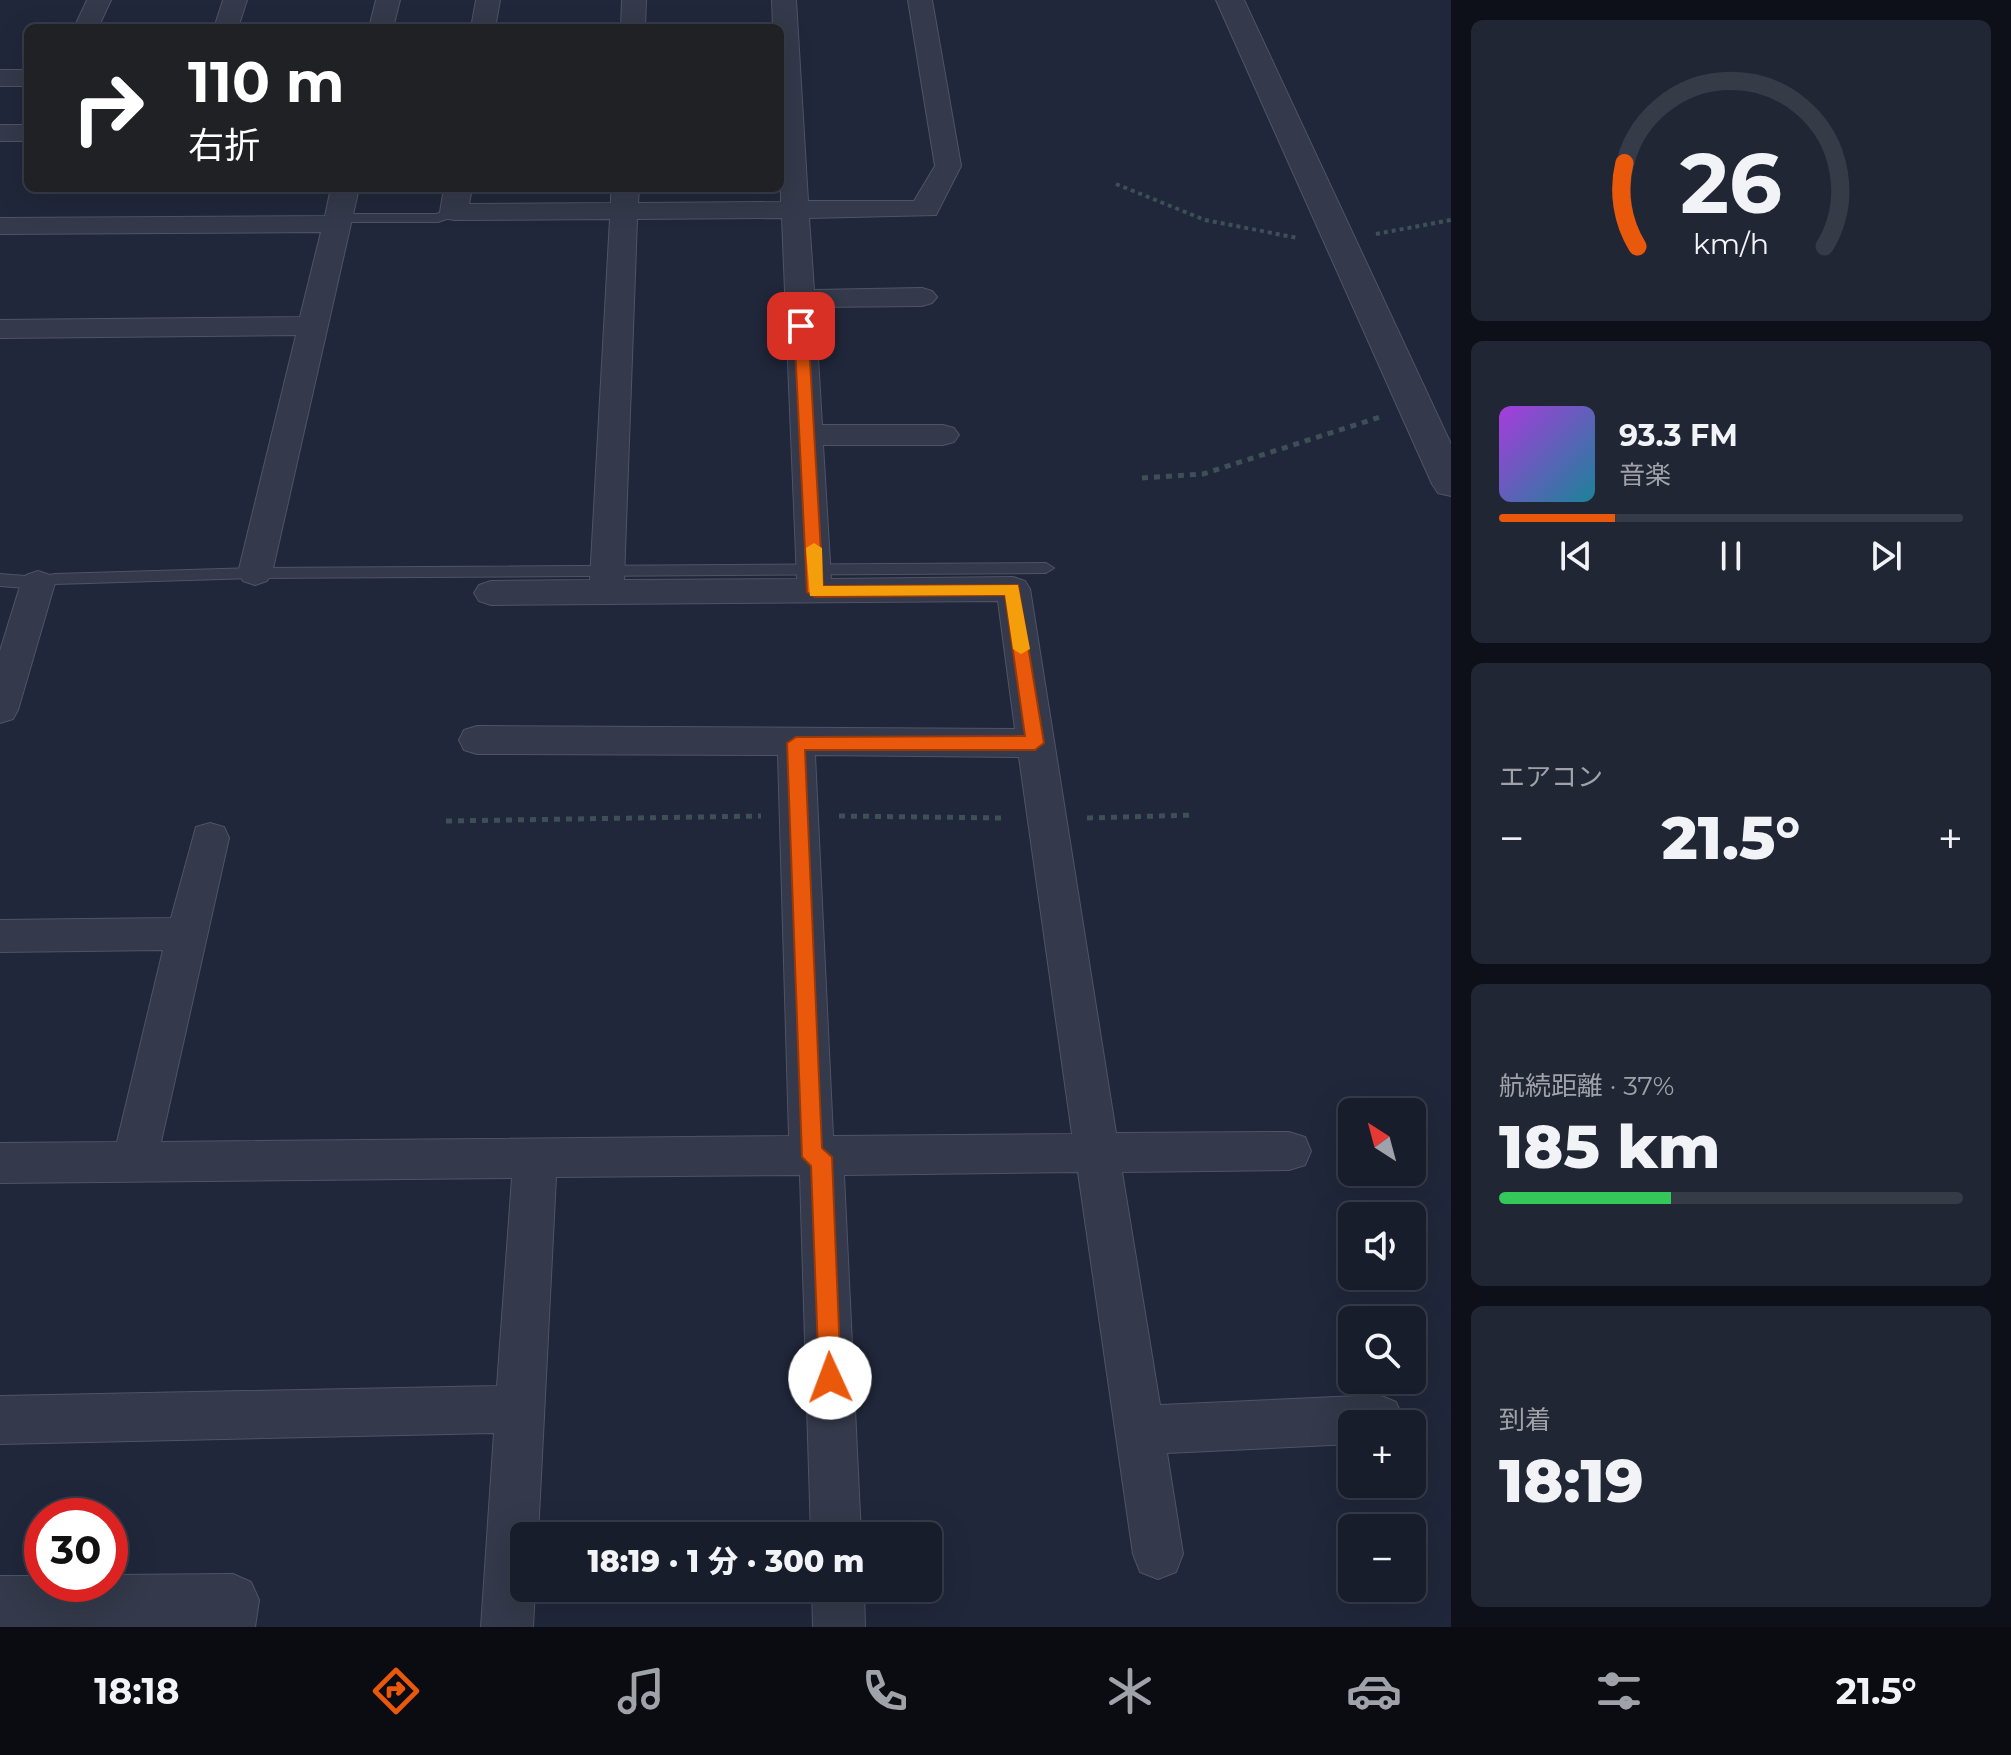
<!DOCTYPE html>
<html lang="ja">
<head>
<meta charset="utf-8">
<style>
	body { margin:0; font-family:Montserrat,"Noto Sans JP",sans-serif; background:#212634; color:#f1f3f6; height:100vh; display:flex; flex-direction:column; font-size:30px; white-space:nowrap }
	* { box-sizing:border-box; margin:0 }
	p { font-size:26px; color:#9fa2a9 }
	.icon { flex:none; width:44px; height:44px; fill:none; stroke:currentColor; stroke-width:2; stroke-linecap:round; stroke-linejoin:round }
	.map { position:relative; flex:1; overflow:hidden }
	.side { display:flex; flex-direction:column; gap:20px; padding:20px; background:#0d1018; width:560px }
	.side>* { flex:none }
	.banner { position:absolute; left:24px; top:24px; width:760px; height:168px; border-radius:12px; box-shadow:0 8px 32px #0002,0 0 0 2px #363b48; background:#202124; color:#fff; overflow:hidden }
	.needle { width:52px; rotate:324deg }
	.buttons { position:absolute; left:1338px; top:1098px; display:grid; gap:16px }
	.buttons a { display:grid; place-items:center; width:88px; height:88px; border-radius:12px; background:#181d2c; box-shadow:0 8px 32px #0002,0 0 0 2px #363b48; font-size:40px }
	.speed { position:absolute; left:24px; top:1498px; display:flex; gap:16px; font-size:40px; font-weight:700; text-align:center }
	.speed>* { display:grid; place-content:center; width:104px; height:104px; border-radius:50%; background:#181d2c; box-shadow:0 8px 32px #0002,0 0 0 2px #363b48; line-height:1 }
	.speed .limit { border:12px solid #d22; background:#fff; color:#111 }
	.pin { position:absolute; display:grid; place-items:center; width:68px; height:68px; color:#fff; margin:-34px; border-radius:16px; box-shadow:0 4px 12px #0006 }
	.me { position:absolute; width:88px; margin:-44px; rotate:358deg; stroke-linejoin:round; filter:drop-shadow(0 0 6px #0008) }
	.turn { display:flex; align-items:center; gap:28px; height:168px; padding:0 32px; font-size:36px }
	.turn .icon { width:104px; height:104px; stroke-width:2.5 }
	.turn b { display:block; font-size:56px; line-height:68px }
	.big { font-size:60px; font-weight:800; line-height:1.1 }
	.side .widget { flex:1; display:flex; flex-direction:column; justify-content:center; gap:12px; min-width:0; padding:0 28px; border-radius:12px; background:#212634 }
	.side .dial { align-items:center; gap:0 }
	.dial svg { height:208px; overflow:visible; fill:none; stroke:#363b48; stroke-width:7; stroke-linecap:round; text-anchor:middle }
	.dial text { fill:#f1f3f6; stroke:none }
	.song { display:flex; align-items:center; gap:24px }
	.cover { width:96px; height:96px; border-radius:12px; background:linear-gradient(135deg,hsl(280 70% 55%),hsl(190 70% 35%)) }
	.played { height:8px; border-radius:4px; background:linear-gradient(90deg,#ea580c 25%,#363b48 25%) }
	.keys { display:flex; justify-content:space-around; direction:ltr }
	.heat { display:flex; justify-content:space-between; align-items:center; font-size:44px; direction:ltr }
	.charge { height:12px; border-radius:6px; background:linear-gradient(90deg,#34c759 37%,#363b48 0) }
	.trip { position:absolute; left:510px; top:1522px; width:432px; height:80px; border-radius:12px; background:#181d2c; box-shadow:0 8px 32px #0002,0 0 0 2px #363b48; font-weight:800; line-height:80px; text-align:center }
	.dock { display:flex; height:128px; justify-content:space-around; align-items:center; background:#0a0c12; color:#9fa2a9 }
	.dock .icon { width:56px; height:56px }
	.dock .on { color:#ea580c }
	.dock b { font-size:36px; color:#f1f3f6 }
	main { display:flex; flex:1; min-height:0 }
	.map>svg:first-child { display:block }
</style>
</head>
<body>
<main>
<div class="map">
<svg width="1451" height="1627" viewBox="0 0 1451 1627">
	<rect width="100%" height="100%" fill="#20273a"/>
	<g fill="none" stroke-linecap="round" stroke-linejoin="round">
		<defs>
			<g id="service">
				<polygon points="454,208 459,209 459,215 438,222 337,222 330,218 337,214 436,214"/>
				<polygon points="1046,563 1054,568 1046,573 255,578 55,584 38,589 0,586 0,574 38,577 55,574 255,568"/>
			</g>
			<g id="minor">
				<polygon points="87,0 111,0 98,28 74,28"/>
				<polygon points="223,0 247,0 238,28 214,28"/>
				<polygon points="376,0 400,0 393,28 369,28"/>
				<polygon points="476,0 500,0 495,28 471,28"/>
				<polygon points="622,0 646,0 645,28 621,28"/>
				<path d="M772 0H796L808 201H914L935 166 908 0H932L961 166 936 215 809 218 814 290 922 288 932 291 937 297 932 303 922 306 815 307 822 425H943L954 428 959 435 954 442 943 445H823L831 579 1013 577 1025 581 1030 589 1116 1133 1289 1132 1305 1137 1311 1151 1305 1165 1289 1170 1122 1172 1160 1405 1379 1395 1396 1402 1403 1419 1401 1424H1352V1444L1167 1453 1183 1554 1176 1572 1158 1579 1140 1572 1133 1554 1078 1172 844 1175 861 1536H811L800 1175 556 1177 538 1536H524V1588H535L533 1627H481L494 1433 0 1444V1396L497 1386 512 1178 0 1183V1143L117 1142 163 950 0 952V920L171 918 196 827 210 823 224 827 229 838 161 1142 789 1136 778 755 477 754 464 750 459 740 464 730 477 726 1015 729 998 601 491 605 479 601 474 593 479 585 491 581 590 580 610 219 454 220 444 218 440 212 444 188H472L469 204 611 203V188H639L638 203 781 202 780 28H773ZM782 218 797 579 624 580 637 219ZM815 755 1019 757 1072 1134 833 1136Z"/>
				<rect x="0" y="70" width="28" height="16"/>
				<rect x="0" y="125" width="28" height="16"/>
				<polygon points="331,188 359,188 272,573 267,581 255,585 243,581 238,573 296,335 0,338 0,320 300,317 321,232 0,234 0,218 325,216"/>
				<polygon points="38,571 50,575 55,583 18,710 13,719 0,723 0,651 21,583 26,575"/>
				<polygon points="233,1574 251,1582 259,1600 255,1627 0,1627 0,1576 42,1576 42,1584 110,1584 110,1575"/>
				<polygon points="812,1588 864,1588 865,1627 813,1627"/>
			</g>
			<polygon id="tertiary" points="1216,0 1244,0 1451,444 1451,496 1438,493 1432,484"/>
		</defs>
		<use href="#service" stroke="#4f5465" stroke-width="2"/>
		<use href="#minor" stroke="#4f5465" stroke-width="2"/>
		<use href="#tertiary" stroke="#4f5465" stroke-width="2"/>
		<g stroke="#3d5056" stroke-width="4" stroke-dasharray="4 4" stroke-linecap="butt">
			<polyline points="1116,184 1205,220 1298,238"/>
			<polyline points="1376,234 1451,220"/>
		</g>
		<g stroke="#3d5056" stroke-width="5" stroke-dasharray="6 6" stroke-linecap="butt">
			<polyline points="1142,478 1203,474 1380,417"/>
			<polyline points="839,816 1005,818"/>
			<polyline points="1087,818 1194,815"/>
			<polyline points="446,821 761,816"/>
		</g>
		<use href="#service" fill="#34394b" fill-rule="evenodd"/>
		<use href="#minor" fill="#34394b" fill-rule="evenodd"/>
		<use href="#tertiary" fill="#34394b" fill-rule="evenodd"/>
	</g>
	<polygon fill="#ea580c" stroke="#983908" stroke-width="2" points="801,322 808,326 823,586 1018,585 1044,743 1035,750 805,750 822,1148 832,1157 841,1378 838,1386 830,1389 822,1386 819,1378 811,1166 802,1157 787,743 796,737 1025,736 1005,595 815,597 807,592 794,326"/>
	<polygon fill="#f59e0b" points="814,543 822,548 823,586 1018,585 1030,649 1021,654 1013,649 1005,595 810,596 806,548"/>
</svg>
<div class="buttons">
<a><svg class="needle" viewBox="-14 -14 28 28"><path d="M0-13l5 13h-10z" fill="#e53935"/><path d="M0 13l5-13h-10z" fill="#9fa2a9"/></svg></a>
<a><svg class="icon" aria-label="sound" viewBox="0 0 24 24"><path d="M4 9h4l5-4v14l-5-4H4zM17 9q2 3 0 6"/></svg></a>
<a><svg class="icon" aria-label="search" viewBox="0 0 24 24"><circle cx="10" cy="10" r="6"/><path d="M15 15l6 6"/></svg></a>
<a>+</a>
<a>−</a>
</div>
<div class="speed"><div class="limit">30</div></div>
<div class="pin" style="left:801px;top:326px;background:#d93025"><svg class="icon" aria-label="arrive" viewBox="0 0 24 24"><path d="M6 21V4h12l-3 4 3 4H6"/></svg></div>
<svg class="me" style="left:830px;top:1378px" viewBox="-20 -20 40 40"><circle r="19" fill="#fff"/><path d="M0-13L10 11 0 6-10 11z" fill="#ea580c"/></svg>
<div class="trip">18:19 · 1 分 · 300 m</div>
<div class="banner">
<div class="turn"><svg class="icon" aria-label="right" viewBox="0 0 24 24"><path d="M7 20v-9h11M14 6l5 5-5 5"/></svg><div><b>110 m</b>右折</div></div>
</div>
</div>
<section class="side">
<div class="widget dial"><svg viewBox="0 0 100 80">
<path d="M14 69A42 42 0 1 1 86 69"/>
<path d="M14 69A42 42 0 0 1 9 37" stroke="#ea580c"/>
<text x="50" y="56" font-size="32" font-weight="700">26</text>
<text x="50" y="72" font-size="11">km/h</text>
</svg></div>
<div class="widget">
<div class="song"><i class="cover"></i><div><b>93.3 FM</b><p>音楽</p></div></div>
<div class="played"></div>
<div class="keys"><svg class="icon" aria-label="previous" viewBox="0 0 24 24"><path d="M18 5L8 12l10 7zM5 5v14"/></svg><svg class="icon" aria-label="pause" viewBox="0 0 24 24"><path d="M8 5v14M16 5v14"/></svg><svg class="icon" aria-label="next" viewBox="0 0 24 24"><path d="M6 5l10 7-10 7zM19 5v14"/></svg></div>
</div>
<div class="widget"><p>エアコン</p>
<div class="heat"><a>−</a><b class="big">21.5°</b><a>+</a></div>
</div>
<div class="widget"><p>航続距離 · 37%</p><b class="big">185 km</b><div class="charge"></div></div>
<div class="widget"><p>到着</p><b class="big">18:19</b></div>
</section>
</main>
<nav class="dock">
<b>18:18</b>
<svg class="icon on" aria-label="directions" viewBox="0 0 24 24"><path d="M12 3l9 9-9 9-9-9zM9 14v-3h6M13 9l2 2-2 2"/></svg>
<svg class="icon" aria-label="music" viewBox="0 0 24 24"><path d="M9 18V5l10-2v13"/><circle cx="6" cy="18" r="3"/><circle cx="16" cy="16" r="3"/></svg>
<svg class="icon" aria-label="phone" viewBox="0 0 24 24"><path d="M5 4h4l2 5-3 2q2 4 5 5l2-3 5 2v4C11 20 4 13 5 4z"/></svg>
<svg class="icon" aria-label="climate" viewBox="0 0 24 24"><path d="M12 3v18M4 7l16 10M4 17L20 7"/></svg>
<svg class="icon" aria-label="car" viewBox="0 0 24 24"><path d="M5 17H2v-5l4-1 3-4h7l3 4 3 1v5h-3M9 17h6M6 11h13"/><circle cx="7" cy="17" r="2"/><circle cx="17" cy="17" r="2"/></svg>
<svg class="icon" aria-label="filters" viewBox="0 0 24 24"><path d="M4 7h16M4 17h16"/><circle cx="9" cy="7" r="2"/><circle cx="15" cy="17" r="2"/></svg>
<b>21.5°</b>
</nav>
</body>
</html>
